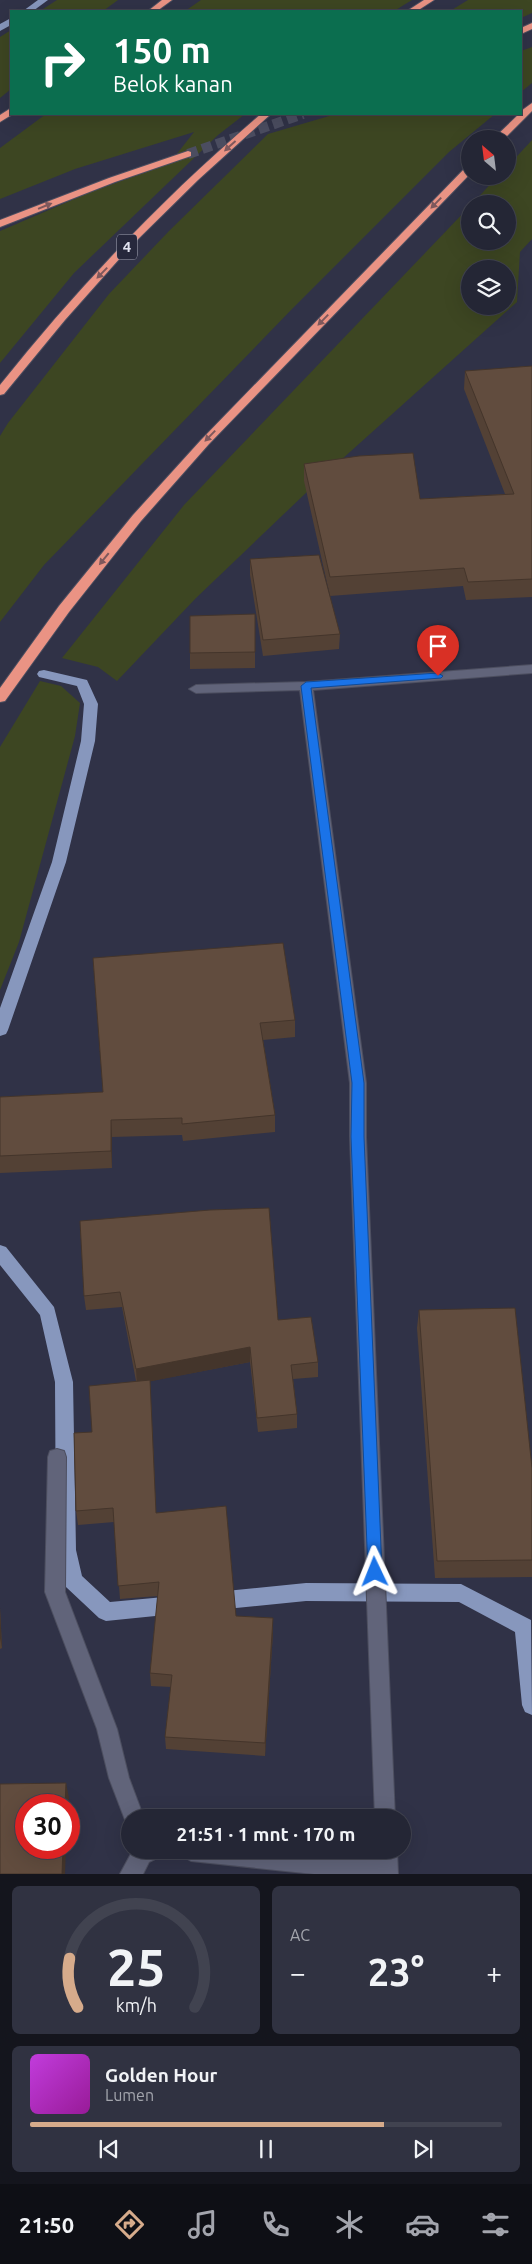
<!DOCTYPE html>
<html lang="id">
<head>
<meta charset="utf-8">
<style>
	body { margin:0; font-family:Ubuntu,sans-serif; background:#303241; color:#f1f3f6; height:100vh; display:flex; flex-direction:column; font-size:19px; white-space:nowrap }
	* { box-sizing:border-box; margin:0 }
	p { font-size:16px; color:#a3a5ad }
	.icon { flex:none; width:28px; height:28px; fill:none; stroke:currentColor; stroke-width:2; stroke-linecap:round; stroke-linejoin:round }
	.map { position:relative; height:1874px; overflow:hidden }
	.drawer { display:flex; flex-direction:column; gap:12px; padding:12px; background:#14151d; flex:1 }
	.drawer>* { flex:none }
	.hud { position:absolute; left:10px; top:10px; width:512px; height:105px; border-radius:0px; box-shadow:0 5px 20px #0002,0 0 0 1px #414350; background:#0b6e4f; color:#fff; overflow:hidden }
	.needle { width:32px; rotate:332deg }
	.tools { position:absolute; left:461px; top:130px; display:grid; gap:10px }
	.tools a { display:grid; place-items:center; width:55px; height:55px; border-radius:50%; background:#242635; box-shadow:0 5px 20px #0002,0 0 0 1px #414350; font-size:25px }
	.speed { position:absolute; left:15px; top:1794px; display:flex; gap:10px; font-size:25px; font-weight:700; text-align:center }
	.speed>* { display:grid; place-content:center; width:65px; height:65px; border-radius:50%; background:#242635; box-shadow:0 5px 20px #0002,0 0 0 1px #414350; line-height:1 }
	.speed .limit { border:8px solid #d22; background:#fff; color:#111 }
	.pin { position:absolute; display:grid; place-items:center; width:42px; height:42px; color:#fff; margin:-51px -21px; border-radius:50% 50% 50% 0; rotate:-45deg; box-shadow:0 0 5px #0007 }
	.pin .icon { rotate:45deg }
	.me { position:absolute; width:55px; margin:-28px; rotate:358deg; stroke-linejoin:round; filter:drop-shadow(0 0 4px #0008) }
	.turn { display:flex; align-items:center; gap:18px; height:105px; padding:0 20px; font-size:22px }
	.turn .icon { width:65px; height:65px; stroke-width:2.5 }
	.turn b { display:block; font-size:35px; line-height:42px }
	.big { font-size:38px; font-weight:600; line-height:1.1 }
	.drawer .card { flex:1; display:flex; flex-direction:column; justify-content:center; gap:8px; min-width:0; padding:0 18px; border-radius:8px; background:#303241 }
	.drawer .dial { align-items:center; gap:0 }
	.dial svg { height:130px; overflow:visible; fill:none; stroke:#414350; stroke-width:7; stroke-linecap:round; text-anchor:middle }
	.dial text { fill:#f1f3f6; stroke:none }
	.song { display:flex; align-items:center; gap:15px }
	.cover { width:60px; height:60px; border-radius:8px; background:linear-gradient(135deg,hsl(290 70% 55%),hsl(300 70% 35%)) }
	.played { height:5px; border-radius:2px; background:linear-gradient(90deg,#d6ab8b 75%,#414350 75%) }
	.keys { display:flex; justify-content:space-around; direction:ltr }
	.heat { display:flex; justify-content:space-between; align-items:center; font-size:28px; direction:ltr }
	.drawer .tiles { flex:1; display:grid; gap:12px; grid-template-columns:1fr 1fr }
	.card:last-child { grid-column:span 2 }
	.trip { position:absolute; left:121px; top:1809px; width:290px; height:50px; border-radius:25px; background:#242635; box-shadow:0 5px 20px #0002,0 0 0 1px #414350; font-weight:600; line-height:50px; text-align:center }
	.tab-bar { display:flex; height:80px; justify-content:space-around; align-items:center; background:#0e0f15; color:#a3a5ad }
	.tab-bar .icon { width:35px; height:35px }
	.tab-bar .active { color:#d6ab8b }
	.tab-bar b { font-size:22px; color:#f1f3f6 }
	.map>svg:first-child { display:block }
</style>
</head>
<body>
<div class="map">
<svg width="532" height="1874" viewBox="0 0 532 1874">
	<rect width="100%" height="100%" fill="#303247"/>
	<g fill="#3d4622" fill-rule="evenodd">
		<polygon points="57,0 118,0 103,11 40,11"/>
		<polygon points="201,0 412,0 394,11 185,11"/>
		<polygon points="468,0 532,0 532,13 521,18 521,11 450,11"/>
		<polygon points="11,30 11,89 0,98 0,37"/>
		<polygon points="532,47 532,83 521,92 521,51"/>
		<polygon points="46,114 245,114 218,135 74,273 0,363 0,231 93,191 169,164 194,132 75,169 0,199 0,148"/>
		<polygon points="336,114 495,114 449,152 291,310 44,565 0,622 0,436 8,423 109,294 169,231 268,134"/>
		<path d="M532 140V239L520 252 517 302 331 469 196 598 117 681 98 667 62 658 184 505 470 206V241H508V204H472L498 176H508V166ZM470 269H508V306H470Z"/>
		<polygon points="40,681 61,686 80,703 75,736 19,942 0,990 0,747"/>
	</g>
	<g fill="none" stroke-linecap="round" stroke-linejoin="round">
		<g fill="#8797bd" fill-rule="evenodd">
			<polygon points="38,0 48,0 33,11 23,11"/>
			<polygon points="11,18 11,25 0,31 0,24"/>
			<polygon points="44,670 87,680 98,704 95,741 66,862 8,1030 6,1034 0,1036 0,1008 52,862 81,741 84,704 77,686 39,677 37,674 39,671"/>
			<polygon points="0,1245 6,1247 54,1307 73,1382 76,1550 82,1576 110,1602 175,1596 182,1599 185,1605 182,1611 175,1614 106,1621 99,1618 66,1587 63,1581 56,1550 55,1382 40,1315 0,1265"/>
			<polygon points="306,1583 461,1584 531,1620 532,1715 525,1712 522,1705 515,1632 459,1602 306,1601 216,1610 209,1607 206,1601 209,1595 216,1592"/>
		</g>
		<polyline stroke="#4b4d60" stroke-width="10" stroke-dasharray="10 5" stroke-linecap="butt" points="188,154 303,114"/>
		<defs>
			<g id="minor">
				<polygon points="532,665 532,673 313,690 366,1083 366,1137 395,1818 375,1818 350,1137 350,1083 300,690 196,693 189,689 196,685 306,682"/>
				<polygon points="57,1449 64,1451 66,1457 65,1592 117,1729 129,1778 144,1818 130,1818 130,1827 127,1825 109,1778 97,1729 45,1592 48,1457 50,1451"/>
				<polygon points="133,1850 163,1850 159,1857 149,1862 143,1874 120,1874"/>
				<polygon points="180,1850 279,1850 376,1857 375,1850 397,1850 398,1874 314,1874 191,1861 184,1857"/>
			</g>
			<g id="highway">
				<polygon points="162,0 172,0 157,11 148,11"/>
				<polygon points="424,0 434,0 417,11 407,11"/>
				<polygon points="532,23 532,29 521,34 521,28"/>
				<polygon points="532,103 532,111 504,139 493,139 519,114 521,114 521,111"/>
				<polygon points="11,108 11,114 13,114 0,122 0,115"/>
				<path d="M261 114H271L198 180 129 248 65 320 4 394 0 395V385C79 286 165 196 261 114Z"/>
				<polygon points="188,151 191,152 191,156 115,182 0,227 0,220 109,178"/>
				<polygon points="470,165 470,174 209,444 141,521 69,612 5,701 0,702 0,688 59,606 133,515 201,440 467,166"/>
			</g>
		</defs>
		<use href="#minor" stroke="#4c4e5f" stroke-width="2"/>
		<use href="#highway" stroke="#4c4e5f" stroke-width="2"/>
		<use href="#minor" fill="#61647a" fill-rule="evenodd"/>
		<use href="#highway" fill="#ea9384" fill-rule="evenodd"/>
	</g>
	<g fill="#534135">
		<polygon points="532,366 532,597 466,600 463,586 330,596 304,481 304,464 420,499 505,494 464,389 465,371"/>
		<polygon points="250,559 340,634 339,649 263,656 250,575"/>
		<polygon points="255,614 255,668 190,669 190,653"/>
		<polygon points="93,958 295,1020 295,1037 263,1040 275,1115 275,1132 183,1141 182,1135 112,1137 112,1168 0,1173 0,1097 103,1092"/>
		<polygon points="80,1221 278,1320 318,1362 318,1377 293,1379 297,1414 297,1428 258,1432 250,1362 150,1381 156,1513 236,1616 273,1618 273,1632 265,1756 166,1749 165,1737 171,1687 151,1686 150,1673 158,1596 120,1599 114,1522 78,1525 76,1511 136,1381 122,1307 86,1310 84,1296"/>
		<polygon points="419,1310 532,1468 532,1577 435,1578 417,1328"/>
		<polygon points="0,1608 2,1648 0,1649"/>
	</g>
	<g fill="#44352b">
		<polygon points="111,1120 112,1137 112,1168 111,1151"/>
		<polygon points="250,1347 250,1362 137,1384 136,1369"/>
		<polygon points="0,1608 2,1648 0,1638"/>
		<polygon points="273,1618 273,1632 265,1756 265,1743"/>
		<polygon points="66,1783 69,1798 68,1805 65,1805"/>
		<polygon points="63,1848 66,1848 65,1874 62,1874"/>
	</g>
	<g fill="#614c3e" stroke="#44352b">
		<polygon points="532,366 532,579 468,582 464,568 330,577 304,464 359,456 413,453 420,499 514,494 465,371"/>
		<polygon points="319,555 340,634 263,640 250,559"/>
		<polygon points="255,614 255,652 190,653 190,616"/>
		<polygon points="283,943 295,1020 260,1023 275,1115 182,1124 182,1118 111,1120 111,1151 0,1156 0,1097 103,1092 93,958"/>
		<polygon points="269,1208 278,1320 311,1317 318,1362 291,1365 297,1414 257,1418 250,1347 136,1369 120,1292 84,1296 80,1221 210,1210"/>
		<polygon points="515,1308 532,1468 532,1560 437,1561 419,1310"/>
		<polygon points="150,1380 156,1513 226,1506 236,1616 273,1618 265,1743 165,1737 172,1675 150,1673 159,1582 118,1586 113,1508 76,1511 74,1433 92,1432 89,1386"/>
		<polygon points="66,1783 65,1805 26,1805 26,1848 63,1848 62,1874 0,1874 0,1784"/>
	</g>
	<defs><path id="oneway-solid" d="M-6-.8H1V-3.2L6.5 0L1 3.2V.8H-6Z" transform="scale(1.25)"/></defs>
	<g fill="#7e585c">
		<use href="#oneway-solid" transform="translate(230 146) rotate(138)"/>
		<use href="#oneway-solid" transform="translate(436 203) rotate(134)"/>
		<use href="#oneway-solid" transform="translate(45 206) rotate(-22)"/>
		<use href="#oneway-solid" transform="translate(102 273) rotate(134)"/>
		<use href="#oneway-solid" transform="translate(323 320) rotate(134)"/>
		<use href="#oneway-solid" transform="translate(210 436) rotate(134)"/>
		<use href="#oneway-solid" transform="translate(104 559) rotate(129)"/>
	</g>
	<polygon fill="#1a73e8" stroke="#114b97" points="438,673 443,676 441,678 311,688 364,1083 364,1137 382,1572 380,1577 375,1579 370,1577 368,1572 351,1137 352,1083 301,686 306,682"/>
	<g text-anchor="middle" stroke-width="5" stroke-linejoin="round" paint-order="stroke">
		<rect fill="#26283c" stroke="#a9abba" stroke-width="1" x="117" y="234.5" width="20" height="25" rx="4"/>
		<g font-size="15" font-weight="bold" fill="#e1e3f0">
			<text x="127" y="252">4</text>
		</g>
	</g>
</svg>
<div class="tools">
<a><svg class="needle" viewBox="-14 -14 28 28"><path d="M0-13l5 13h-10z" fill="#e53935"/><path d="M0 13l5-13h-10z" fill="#a3a5ad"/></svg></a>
<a><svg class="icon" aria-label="search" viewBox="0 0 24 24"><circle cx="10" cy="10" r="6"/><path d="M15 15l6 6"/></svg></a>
<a><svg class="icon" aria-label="layers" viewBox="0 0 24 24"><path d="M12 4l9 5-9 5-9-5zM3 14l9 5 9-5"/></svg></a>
</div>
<div class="speed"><div class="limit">30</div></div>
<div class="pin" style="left:438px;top:676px;background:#d93025"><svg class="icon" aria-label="arrive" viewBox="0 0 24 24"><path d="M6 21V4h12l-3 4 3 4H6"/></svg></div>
<svg class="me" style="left:375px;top:1572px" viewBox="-20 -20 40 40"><path d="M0-17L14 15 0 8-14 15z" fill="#1a73e8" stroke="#fff" stroke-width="4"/></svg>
<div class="trip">21:51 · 1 mnt · 170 m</div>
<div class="hud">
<div class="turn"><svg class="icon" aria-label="right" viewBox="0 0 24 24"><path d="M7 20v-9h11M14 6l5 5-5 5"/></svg><div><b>150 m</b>Belok kanan</div></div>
</div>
</div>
<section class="drawer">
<div class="tiles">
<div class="card dial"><svg viewBox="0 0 100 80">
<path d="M14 69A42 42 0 1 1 86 69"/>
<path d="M14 69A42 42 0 0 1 9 39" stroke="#d6ab8b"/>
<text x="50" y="56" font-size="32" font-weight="700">25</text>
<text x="50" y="72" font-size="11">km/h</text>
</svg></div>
<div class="card"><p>AC</p>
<div class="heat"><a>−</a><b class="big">23°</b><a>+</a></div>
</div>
<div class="card">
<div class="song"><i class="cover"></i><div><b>Golden Hour</b><p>Lumen</p></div></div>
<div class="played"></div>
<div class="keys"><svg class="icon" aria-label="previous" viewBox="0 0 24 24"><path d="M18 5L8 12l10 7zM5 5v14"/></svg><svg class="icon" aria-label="pause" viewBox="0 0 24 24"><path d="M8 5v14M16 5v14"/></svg><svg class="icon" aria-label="next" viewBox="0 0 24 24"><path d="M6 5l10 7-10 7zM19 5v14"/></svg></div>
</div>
</div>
</section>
<nav class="tab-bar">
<b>21:50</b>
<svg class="icon active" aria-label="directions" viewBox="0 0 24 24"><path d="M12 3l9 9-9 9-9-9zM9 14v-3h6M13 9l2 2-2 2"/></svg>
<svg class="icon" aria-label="music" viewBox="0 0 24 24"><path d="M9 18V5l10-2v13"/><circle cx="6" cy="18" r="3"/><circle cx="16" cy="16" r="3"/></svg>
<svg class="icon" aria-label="phone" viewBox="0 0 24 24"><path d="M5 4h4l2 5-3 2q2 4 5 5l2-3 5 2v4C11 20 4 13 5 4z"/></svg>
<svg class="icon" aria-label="climate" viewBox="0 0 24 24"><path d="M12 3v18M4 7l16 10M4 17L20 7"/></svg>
<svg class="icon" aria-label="car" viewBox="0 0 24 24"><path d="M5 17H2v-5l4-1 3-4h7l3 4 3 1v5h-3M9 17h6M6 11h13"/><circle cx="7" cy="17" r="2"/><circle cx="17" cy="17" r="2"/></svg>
<svg class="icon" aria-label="filters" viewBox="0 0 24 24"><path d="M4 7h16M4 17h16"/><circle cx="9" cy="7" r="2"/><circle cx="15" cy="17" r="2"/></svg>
</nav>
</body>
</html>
